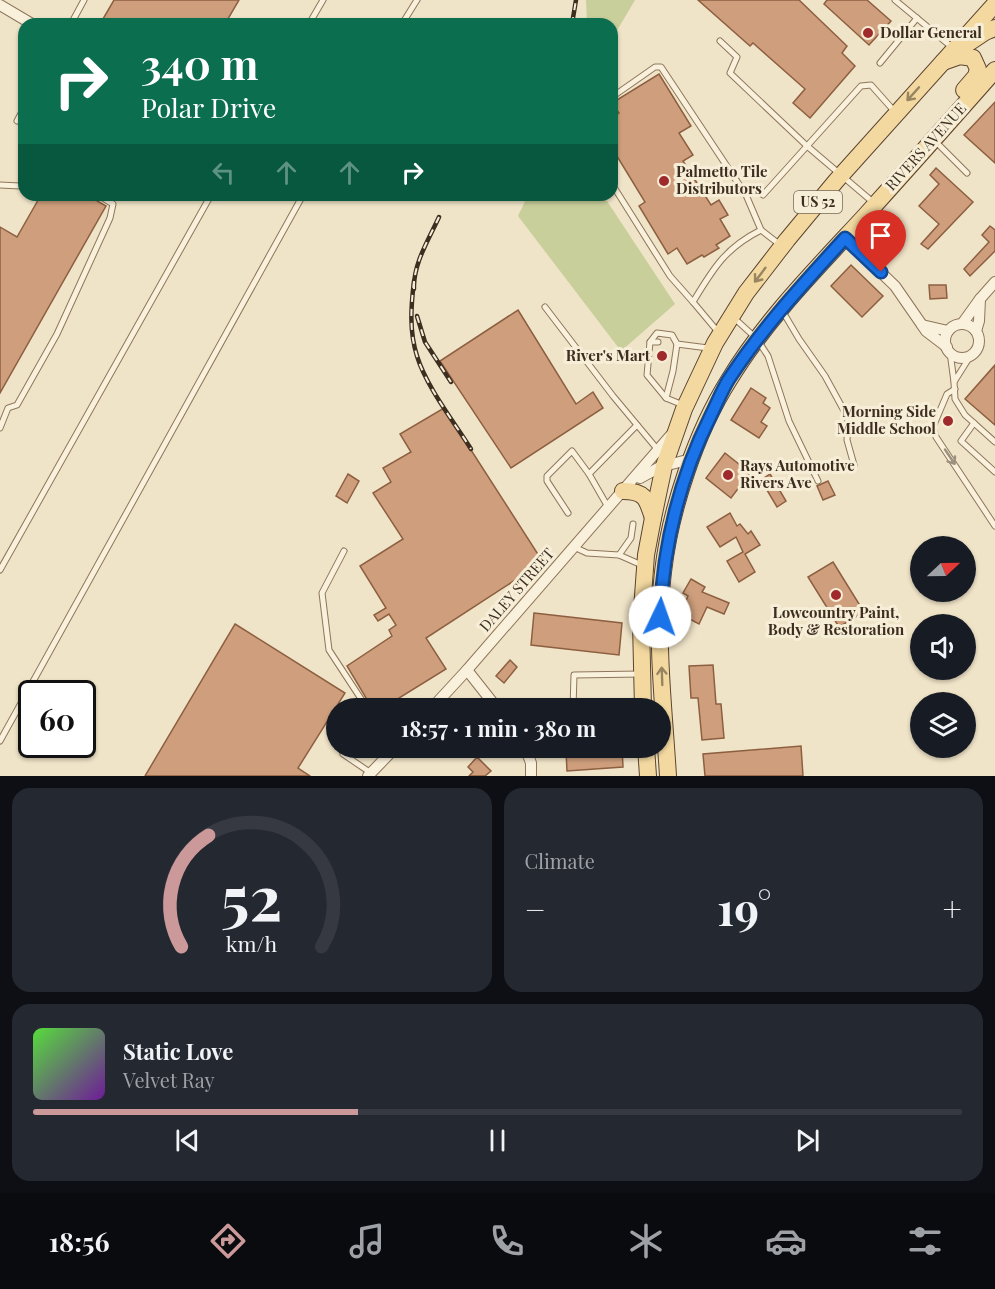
<!DOCTYPE html>
<html lang="en">
<head>
<meta charset="utf-8">
<style>
	body { margin:0; font-family:"Playfair Display",serif; background:#242831; color:#f1f3f6; height:100vh; display:flex; flex-direction:column; font-size:22px; white-space:nowrap }
	* { box-sizing:border-box; margin:0 }
	p { font-size:20px; color:#9ea1a6 }
	.icon { flex:none; width:33px; height:33px; fill:none; stroke:currentColor; stroke-width:2; stroke-linecap:round; stroke-linejoin:round }
	.map { position:relative; height:776px; overflow:hidden }
	.sheet { display:flex; flex-direction:column; gap:12px; padding:12px; background:#0d0f14; flex:1 }
	.sheet>* { flex:none }
	.hud { position:absolute; left:18px; top:18px; width:600px; height:183px; border-radius:18px; box-shadow:0 2px 4px #0004; background:#0b6e4f; color:#fff; overflow:hidden }
	.needle { width:39px; rotate:68deg }
	.buttons { position:absolute; left:910px; top:536px; display:grid; gap:12px }
	.buttons a { display:grid; place-items:center; width:66px; height:66px; border-radius:50%; background:#171b24; box-shadow:0 2px 4px #0004; font-size:30px }
	.speed { position:absolute; left:18px; top:680px; display:flex; gap:12px; font-size:30px; font-weight:700; text-align:center }
	.speed>* { display:grid; place-content:center; width:78px; height:78px; border-radius:50%; background:#171b24; box-shadow:0 2px 4px #0004; line-height:1 }
	.speed .limit { border:3px solid #111; border-radius:9px; background:#fff; color:#111 }
	.pin { position:absolute; display:grid; place-items:center; width:51px; height:51px; color:#fff; margin:-62px -26px; border-radius:50% 50% 50% 0; rotate:-45deg; box-shadow:0 0 6px #0007 }
	.pin .icon { rotate:45deg }
	.me { position:absolute; width:66px; margin:-33px; rotate:3deg; stroke-linejoin:round; filter:drop-shadow(0 0 4px #0008) }
	.turn { display:flex; align-items:center; gap:21px; height:126px; padding:0 24px; font-size:27px }
	.turn .icon { width:78px; height:78px; stroke-width:2.5 }
	.turn b { display:block; font-size:42px; line-height:51px }
	.lanes { display:flex; align-items:center; height:57px; padding:0 24px; background:#0003; justify-content:center; gap:30px; direction:ltr }
	.lanes .off { opacity:.35 }
	.big { font-size:45px; font-weight:700; line-height:1.1 }
	.sheet .card { flex:1; display:flex; flex-direction:column; justify-content:center; gap:9px; min-width:0; padding:0 21px; border-radius:18px; background:#242831 }
	.sheet .dial { align-items:center; gap:0 }
	.dial svg { height:156px; overflow:visible; fill:none; stroke:#363941; stroke-width:7; stroke-linecap:round; text-anchor:middle }
	.dial text { fill:#f1f3f6; stroke:none }
	.song { display:flex; align-items:center; gap:18px }
	.cover { width:72px; height:72px; border-radius:9px; background:linear-gradient(135deg,hsl(110 70% 55%),hsl(280 70% 35%)) }
	.played { height:6px; border-radius:3px; background:linear-gradient(90deg,#cc999b 35%,#363941 35%) }
	.keys { display:flex; justify-content:space-around; direction:ltr }
	.heat { display:flex; justify-content:space-between; align-items:center; font-size:33px; direction:ltr }
	.sheet .tiles { flex:1; display:grid; gap:12px; grid-template-columns:1fr 1fr }
	.card:last-child { grid-column:span 2 }
	.trip { position:absolute; left:326px; top:698px; width:345px; height:60px; border-radius:30px; background:#171b24; box-shadow:0 2px 4px #0004; font-weight:700; line-height:60px; text-align:center }
	.tab-bar { display:flex; height:96px; justify-content:space-around; align-items:center; background:#090b0e; color:#9ea1a6 }
	.tab-bar .icon { width:42px; height:42px }
	.tab-bar .on { color:#cc999b }
	.tab-bar b { font-size:27px; color:#f1f3f6 }
	.map>svg:first-child { display:block }
</style>
</head>
<body>
<div class="map">
<svg width="995" height="776" viewBox="0 0 995 776">
	<rect width="100%" height="100%" fill="#f0e4c8"/>
	<g fill="#c9cf9b">
		<polygon points="586,0 635,0 612,39 612,24 587,24"/>
		<polygon points="528,195 603,195 675,304 621,351 518,216"/>
	</g>
	<g fill="#cf9f7d" stroke="#8d5f41" stroke-width="1.5">
		<polygon points="114,0 239,0 225,24 100,24"/>
		<polygon points="698,0 799,0 847,46 842,53 855,66 810,118 793,103 805,89 753,43 750,46"/>
		<polygon points="827,0 867,0 891,21 869,45 824,4"/>
		<polygon points="659,74 691,126 679,133 693,155 683,161 711,205 719,200 728,215 720,219 730,236 716,245 719,248 704,257 702,255 687,264 677,248 668,254 639,206 645,202 612,148 612,117 619,113 612,103"/>
		<polygon points="995,102 995,163 964,135"/>
		<polygon points="936,168 973,202 928,249 921,244 939,224 919,206 939,184 930,175"/>
		<polygon points="41,195 87,195 106,206 0,393 0,227 17,237"/>
		<polygon points="990,226 995,230 995,251 970,276 964,269 989,242 982,235"/>
		<polygon points="888,232 900,243 891,253 885,248 883,250 877,245 881,238"/>
		<polygon points="851,265 883,296 862,317 831,286"/>
		<polygon points="929,285 946,285 947,298 930,299"/>
		<polygon points="518,310 576,404 593,392 603,408 511,468 440,361"/>
		<polygon points="995,365 995,425 965,399"/>
		<polygon points="751,388 766,398 763,403 770,408 761,422 767,426 759,438 731,420"/>
		<polygon points="444,408 543,562 426,638 446,669 383,708 372,708 347,666 392,636 389,630 396,625 389,614 378,621 374,615 386,608 360,566 403,539 373,493 391,482 383,468 411,452 400,434"/>
		<polygon points="725,453 750,473 731,498 706,478"/>
		<polygon points="348,474 359,481 347,503 336,496"/>
		<polygon points="770,474 786,501 777,507 761,480"/>
		<polygon points="828,481 835,495 823,500 817,486"/>
		<polygon points="730,513 737,526 740,524 748,534 751,531 760,545 745,554 755,572 739,582 727,561 743,552 736,537 720,547 707,527"/>
		<polygon points="833,562 864,612 839,627 808,577"/>
		<polygon points="691,579 705,587 702,592 729,603 724,614 707,607 699,624 680,614 688,596 683,593"/>
		<polygon points="534,613 622,623 619,655 531,645"/>
		<polygon points="235,624 345,693 298,768 310,776 145,776"/>
		<polygon points="510,660 517,667 504,683 496,676"/>
		<polygon points="713,665 716,704 721,704 724,738 702,740 698,698 691,698 689,666"/>
		<polygon points="801,746 803,776 705,776 703,754"/>
		<polygon points="622,747 623,767 567,771 566,751"/>
		<polygon points="477,757 491,771 485,776 469,776 473,772 468,767"/>
	</g>
	<g fill="none" stroke-linecap="round" stroke-linejoin="round">
		<defs>
			<g id="lane">
				<polyline points="895,0 953,48"/>
				<polyline points="71,24 84,0"/>
				<polyline points="309,24 323,0"/>
				<polyline points="402,24 417,0"/>
				<polyline points="720,41 737,57 730,73 807,146 874,203"/>
				<polyline points="880,63 917,18"/>
				<polyline points="612,97 655,67 661,67 746,195 761,230"/>
				<polyline points="17,121 24,108"/>
				<polyline points="934,140 967,173"/>
				<polyline points="612,184 670,276 693,302"/>
				<polyline points="0,185 20,186 24,181"/>
				<polyline points="763,195 861,86 871,85 895,112"/>
				<polyline points="545,307 613,396 658,450"/>
				<polyline points="783,312 799,339 825,376 848,418 847,440 854,465"/>
				<polyline points="733,317 757,339 768,356 789,421 818,481"/>
				<path d="M719 333 693 302C713 269 725 248 761 230L779 244"/>
				<polyline points="650,342 657,333 672,335 677,344"/>
				<polyline points="658,342 650,342 647,375 666,398"/>
				<polyline points="950,352 954,382 971,355"/>
				<polyline points="954,382 955,399 965,415 995,442"/>
				<polyline points="955,389 947,394 933,427 936,437 995,526"/>
				<polyline points="683,405 666,398 673,371 677,344 708,348"/>
				<polyline points="974,423 961,441 995,472"/>
				<polyline points="0,428 8,408 17,405 57,334 110,218 113,204 98,195"/>
				<polyline points="608,507 589,474 637,425"/>
				<polyline points="568,513 547,481 547,476 572,451 589,474"/>
				<polyline points="574,547 587,553 619,555 644,566"/>
				<polyline points="344,551 322,593 329,650 367,708"/>
				<polyline points="619,555 631,538 633,524"/>
				<polyline points="0,570 211,195"/>
				<polyline points="573,708 574,675 641,674"/>
				<polyline points="0,741 303,195"/>
				<polyline points="347,747 343,754 371,773"/>
			</g>
			<g id="street">
				<polyline points="0,5 32,24"/>
				<polyline points="845,238 895,286 922,325"/>
				<polyline points="980,299 995,282"/>
				<polyline points="962,324 980,299 979,321 976,331"/>
				<circle cx="962" cy="341" r="17"/>
				<polyline points="947,347 926,331 922,325 948,331"/>
				<polyline points="640,478 660,467 691,459"/>
				<polyline points="467,670 497,708"/>
				<polyline points="432,708 467,670 671,435"/>
				<polyline points="525,747 531,763 531,776"/>
				<polyline points="368,776 396,747"/>
			</g>
			<g id="primary">
				<polyline points="967,44 985,32 995,28"/>
				<polyline points="943,62 960,56 973,58 978,69 976,76 964,90"/>
				<path d="M623 491C645 491 647 499 653 518"/>
				<polyline points="643,708 641,623 646,555 653,518 664,466 684,409 715,343 746,293 787,240 836,181 995,4"/>
				<polyline points="646,747 648,776"/>
				<path d="M668 776C664 709 655 639 663 572 670 510 696 432 729 380 766 319 817 268 865 216 909 167 952 119 995 70"/>
			</g>
		</defs>
		<use href="#lane" stroke="#8d765c" stroke-width="7"/>
		<use href="#street" stroke="#8d765c" stroke-width="12"/>
		<use href="#primary" stroke="#5b4430" stroke-width="18"/>
		<use href="#lane" stroke="#faf1dc" stroke-width="5"/>
		<use href="#street" stroke="#faf1dc" stroke-width="10"/>
		<use href="#primary" stroke="#f3d9a0" stroke-width="16"/>
		<defs>
			<g id="rail">
				<polyline points="572,24 576,0"/>
				<polyline points="612,153 614,156"/>
				<path d="M414 281C411 306 409 331 417 356 426 386 454 422 471 449"/>
				<path d="M414 289C413 264 429 239 439 217"/>
				<polyline points="417,316 425,342 451,382"/>
			</g>
		</defs>
		<use href="#rail" stroke="#3d2e20" stroke-width="4.5"/>
		<use href="#rail" stroke="#f7eed8" stroke-width="2" stroke-dasharray="7" stroke-linecap="butt"/>
	</g>
	<defs><path id="oneway-shaft" d="M-6 0H5M1.5-3L5.5 0L1.5 3" fill="none" stroke-width="1.6" stroke-linecap="round" stroke-linejoin="round" transform="scale(1.5)"/></defs>
	<g stroke="#988460">
		<use href="#oneway-shaft" transform="translate(913 94) rotate(132)"/>
		<use href="#oneway-shaft" transform="translate(760 275) rotate(127)"/>
		<use href="#oneway-shaft" transform="translate(662 676) rotate(-92)"/>
	</g>
	<use stroke="#9c907e" href="#oneway-shaft" transform="translate(950 457) rotate(56)"/>
	<g fill="none" stroke-linecap="round" stroke-linejoin="round">
		<defs>
			<path id="route" d="M660 617C663 546 679 479 711 415 717 403 722 390 729 379 763 327 804 283 845 238L881 272"/>
		</defs>
		<use href="#route" stroke="#114b97" stroke-width="15"/>
		<use href="#route" stroke="#1a73e8" stroke-width="10"/>
	</g>
	<g fill="#9e2a2b" stroke="#f7eed8" stroke-width="2">
		<circle cx="868" cy="33" r="6"/>
		<circle cx="664" cy="181" r="6"/>
		<circle cx="662" cy="356" r="6"/>
		<circle cx="948" cy="421" r="6"/>
		<circle cx="728" cy="475" r="6"/>
		<circle cx="836" cy="595" r="6"/>
	</g>
	<g text-anchor="middle" stroke-width="6" stroke-linejoin="round" paint-order="stroke">
		<rect fill="#f7eed8" stroke="#756857" stroke-width="1.5" x="794" y="191" width="48" height="22" rx="4.5"/>
		<g font-size="14" font-weight="bold" fill="#3d2e20">
			<text x="818" y="207">US 52</text>
		</g>
		<g font-size="15" font-weight="bold" fill="#3d2e20" stroke="#f7eed8" text-anchor="start">
			<text x="880" y="38">Dollar General</text>
			<text x="676" y="177">Palmetto Tile<tspan x="676" dy="17">Distributors</tspan></text>
			<text x="650" y="361" text-anchor="end">River's Mart</text>
			<text x="936" y="417" text-anchor="end">Morning Side<tspan x="936" dy="17">Middle School</tspan></text>
			<text x="740" y="471">Rays Automotive<tspan x="740" dy="17">Rivers Ave</tspan></text>
			<text x="836" y="618" text-anchor="middle">Lowcountry Paint,<tspan x="836" dy="17">Body &amp; Restoration</tspan></text>
		</g>
		<g font-size="15" fill="#3d2e20" stroke="#f7eed8">
			<text transform="translate(926 147) rotate(-48)" y="5">RIVERS AVENUE</text>
			<text transform="translate(517 590) rotate(-49)" y="5">DALEY STREET</text>
		</g>
	</g>
</svg>
<div class="buttons">
<a><svg class="needle" viewBox="-14 -14 28 28"><path d="M0-13l5 13h-10z" fill="#e53935"/><path d="M0 13l5-13h-10z" fill="#9ea1a6"/></svg></a>
<a><svg class="icon" aria-label="sound" viewBox="0 0 24 24"><path d="M4 9h4l5-4v14l-5-4H4zM17 9q2 3 0 6"/></svg></a>
<a><svg class="icon" aria-label="layers" viewBox="0 0 24 24"><path d="M12 4l9 5-9 5-9-5zM3 14l9 5 9-5"/></svg></a>
</div>
<div class="speed"><div class="limit">60</div></div>
<div class="pin" style="left:881px;top:272px;background:#d93025"><svg class="icon" aria-label="arrive" viewBox="0 0 24 24"><path d="M6 21V4h12l-3 4 3 4H6"/></svg></div>
<svg class="me" style="left:660px;top:617px" viewBox="-20 -20 40 40"><circle r="19" fill="#fff"/><path d="M0-13L10 11 0 6-10 11z" fill="#1a73e8"/></svg>
<div class="trip">18:57 · 1 min · 380 m</div>
<div class="hud">
<div class="turn"><svg class="icon" aria-label="right" viewBox="0 0 24 24"><path d="M7 20v-9h11M14 6l5 5-5 5"/></svg><div><b>340 m</b>Polar Drive</div></div>
<div class="lanes"><svg class="icon off" aria-label="left" viewBox="0 0 24 24"><path d="M17 20v-9H6M10 6l-5 5 5 5"/></svg><svg class="icon off" aria-label="ahead" viewBox="0 0 24 24"><path d="M12 20V5M6 11l6-6 6 6"/></svg><svg class="icon off" aria-label="ahead" viewBox="0 0 24 24"><path d="M12 20V5M6 11l6-6 6 6"/></svg><svg class="icon" aria-label="right" viewBox="0 0 24 24"><path d="M7 20v-9h11M14 6l5 5-5 5"/></svg></div>
</div>
</div>
<section class="sheet">
<div class="tiles">
<div class="card dial"><svg viewBox="0 0 100 80">
<path d="M14 69A42 42 0 1 1 86 69"/>
<path d="M14 69A42 42 0 0 1 28 12" stroke="#cc999b"/>
<text x="50" y="56" font-size="32" font-weight="700">52</text>
<text x="50" y="72" font-size="11">km/h</text>
</svg></div>
<div class="card"><p>Climate</p>
<div class="heat"><a>−</a><b class="big">19°</b><a>+</a></div>
</div>
<div class="card">
<div class="song"><i class="cover"></i><div><b>Static Love</b><p>Velvet Ray</p></div></div>
<div class="played"></div>
<div class="keys"><svg class="icon" aria-label="previous" viewBox="0 0 24 24"><path d="M18 5L8 12l10 7zM5 5v14"/></svg><svg class="icon" aria-label="pause" viewBox="0 0 24 24"><path d="M8 5v14M16 5v14"/></svg><svg class="icon" aria-label="next" viewBox="0 0 24 24"><path d="M6 5l10 7-10 7zM19 5v14"/></svg></div>
</div>
</div>
</section>
<nav class="tab-bar">
<b>18:56</b>
<svg class="icon on" aria-label="directions" viewBox="0 0 24 24"><path d="M12 3l9 9-9 9-9-9zM9 14v-3h6M13 9l2 2-2 2"/></svg>
<svg class="icon" aria-label="music" viewBox="0 0 24 24"><path d="M9 18V5l10-2v13"/><circle cx="6" cy="18" r="3"/><circle cx="16" cy="16" r="3"/></svg>
<svg class="icon" aria-label="phone" viewBox="0 0 24 24"><path d="M5 4h4l2 5-3 2q2 4 5 5l2-3 5 2v4C11 20 4 13 5 4z"/></svg>
<svg class="icon" aria-label="climate" viewBox="0 0 24 24"><path d="M12 3v18M4 7l16 10M4 17L20 7"/></svg>
<svg class="icon" aria-label="car" viewBox="0 0 24 24"><path d="M5 17H2v-5l4-1 3-4h7l3 4 3 1v5h-3M9 17h6M6 11h13"/><circle cx="7" cy="17" r="2"/><circle cx="17" cy="17" r="2"/></svg>
<svg class="icon" aria-label="filters" viewBox="0 0 24 24"><path d="M4 7h16M4 17h16"/><circle cx="9" cy="7" r="2"/><circle cx="15" cy="17" r="2"/></svg>
</nav>
</body>
</html>
